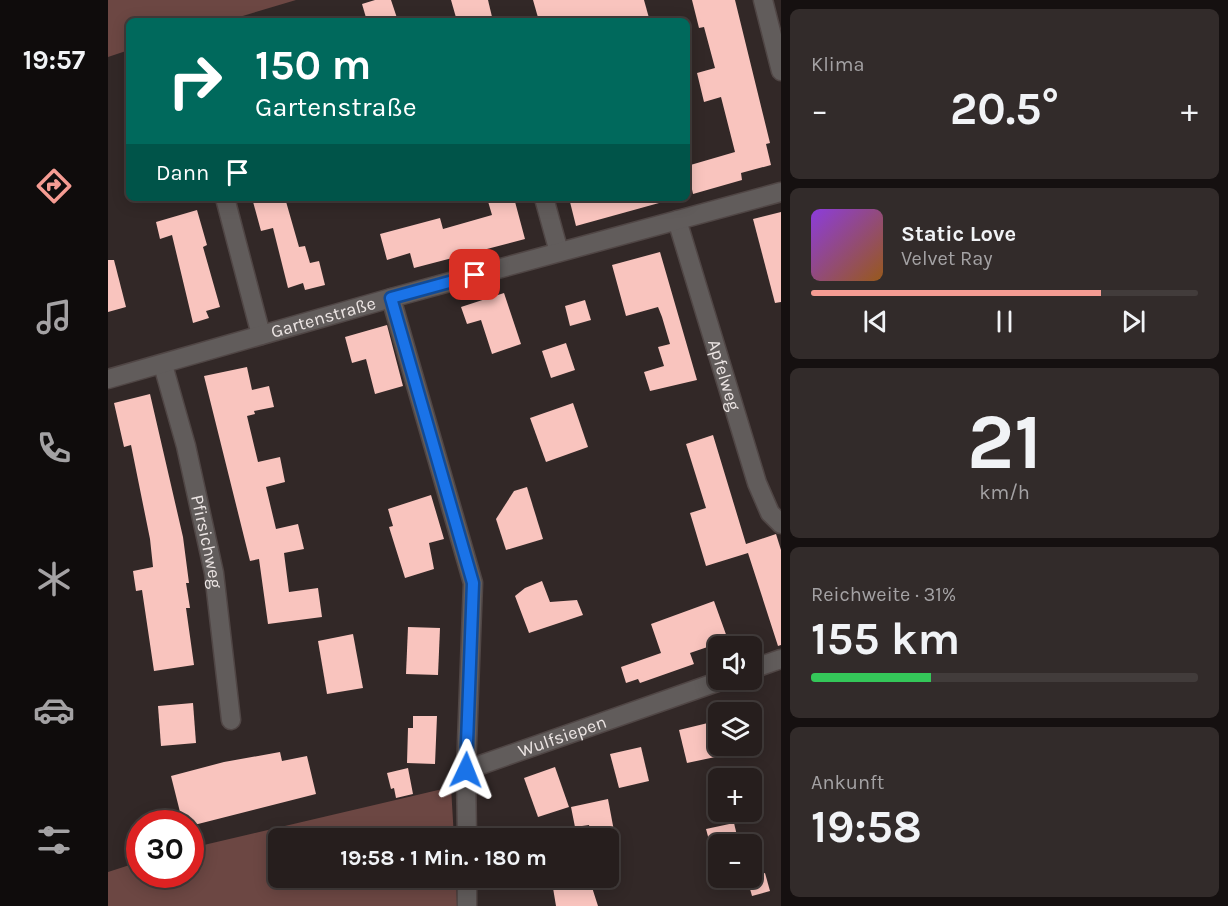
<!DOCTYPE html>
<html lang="de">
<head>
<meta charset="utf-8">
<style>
	body { margin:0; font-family:Karla,sans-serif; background:#322b2a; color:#f1f3f6; height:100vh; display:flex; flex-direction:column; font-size:22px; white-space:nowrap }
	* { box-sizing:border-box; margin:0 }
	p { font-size:20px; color:#a4a2a4 }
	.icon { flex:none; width:33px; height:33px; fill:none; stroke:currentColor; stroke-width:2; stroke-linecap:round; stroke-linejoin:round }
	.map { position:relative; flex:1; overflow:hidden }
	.details { display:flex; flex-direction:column; gap:9px; padding:9px; background:#151010; width:447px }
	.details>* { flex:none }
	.top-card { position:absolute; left:18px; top:18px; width:564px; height:183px; border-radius:9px; box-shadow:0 3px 15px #0003,0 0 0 2px #423c3b; background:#00695c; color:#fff; overflow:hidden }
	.buttons { position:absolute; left:600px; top:636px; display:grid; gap:12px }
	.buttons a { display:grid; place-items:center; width:54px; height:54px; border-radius:9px; background:#261e1d; box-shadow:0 3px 15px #0003,0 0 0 2px #423c3b; font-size:30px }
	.speed { position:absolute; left:18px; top:810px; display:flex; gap:12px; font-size:30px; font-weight:700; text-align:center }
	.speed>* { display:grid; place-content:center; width:78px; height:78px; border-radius:50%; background:#261e1d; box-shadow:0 3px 15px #0003,0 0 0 2px #423c3b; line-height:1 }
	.speed .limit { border:9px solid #d22; background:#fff; color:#111 }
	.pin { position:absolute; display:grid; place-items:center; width:51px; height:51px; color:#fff; margin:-26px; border-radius:12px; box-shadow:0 3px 9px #0006 }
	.me { position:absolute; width:66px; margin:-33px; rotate:2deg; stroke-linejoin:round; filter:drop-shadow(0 0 4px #0008) }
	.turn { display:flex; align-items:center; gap:21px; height:126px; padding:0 30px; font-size:27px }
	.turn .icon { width:78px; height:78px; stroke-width:2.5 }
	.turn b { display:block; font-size:42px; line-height:51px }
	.then { display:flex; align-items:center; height:57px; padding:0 30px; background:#0003; gap:12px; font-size:22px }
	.big { font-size:45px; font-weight:700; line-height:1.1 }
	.details .card { flex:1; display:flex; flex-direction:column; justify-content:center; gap:9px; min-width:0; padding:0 21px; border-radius:9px; background:#322b2a }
	.details .dial { align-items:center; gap:0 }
	.dial b { font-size:78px; line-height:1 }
	.song { display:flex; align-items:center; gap:18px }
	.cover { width:72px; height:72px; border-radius:9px; background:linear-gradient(135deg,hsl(270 70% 55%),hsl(30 70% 35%)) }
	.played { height:6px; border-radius:3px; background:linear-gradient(90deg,#f59c93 75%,#423c3b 75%) }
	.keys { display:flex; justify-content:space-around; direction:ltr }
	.heat { display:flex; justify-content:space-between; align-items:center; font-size:33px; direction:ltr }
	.charge { height:9px; border-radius:4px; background:linear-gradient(90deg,#34c759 31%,#423c3b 0) }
	.trip { position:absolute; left:160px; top:828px; width:351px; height:60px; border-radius:9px; background:#261e1d; box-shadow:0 3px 15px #0003,0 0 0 2px #423c3b; font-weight:700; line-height:60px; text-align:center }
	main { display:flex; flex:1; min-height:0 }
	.menu { display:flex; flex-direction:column; width:108px; justify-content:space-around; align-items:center; background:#0f0c0c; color:#a4a2a4 }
	.menu .icon { width:42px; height:42px }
	.menu .selected { color:#f59c93 }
	.menu b { font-size:27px; color:#f1f3f6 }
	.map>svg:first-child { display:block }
</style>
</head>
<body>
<main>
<nav class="menu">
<b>19:57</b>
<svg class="icon selected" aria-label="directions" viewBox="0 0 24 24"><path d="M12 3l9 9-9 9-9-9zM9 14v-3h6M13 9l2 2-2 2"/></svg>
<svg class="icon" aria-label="music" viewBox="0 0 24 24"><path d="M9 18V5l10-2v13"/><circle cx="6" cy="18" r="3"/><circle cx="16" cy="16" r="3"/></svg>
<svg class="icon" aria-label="phone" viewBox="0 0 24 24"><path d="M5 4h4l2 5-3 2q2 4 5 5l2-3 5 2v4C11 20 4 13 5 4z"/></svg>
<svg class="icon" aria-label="climate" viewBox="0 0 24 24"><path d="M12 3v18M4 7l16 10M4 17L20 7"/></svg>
<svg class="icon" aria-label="car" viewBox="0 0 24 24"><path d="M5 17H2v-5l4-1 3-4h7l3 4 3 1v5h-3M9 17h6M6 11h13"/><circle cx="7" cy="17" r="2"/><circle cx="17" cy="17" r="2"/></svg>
<svg class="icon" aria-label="filters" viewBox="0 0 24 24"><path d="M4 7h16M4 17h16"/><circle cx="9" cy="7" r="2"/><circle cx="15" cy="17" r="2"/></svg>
</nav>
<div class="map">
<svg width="673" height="906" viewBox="0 0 673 906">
	<rect width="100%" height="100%" fill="#322827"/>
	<g fill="#6c4743">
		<polygon points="0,0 188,0 118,21 21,21 21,50 0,57"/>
		<polygon points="343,787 346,838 171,838 171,878 348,878 349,906 0,906 0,872 31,862 32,874 82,874 83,848"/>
	</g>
	<g fill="#f9c4be">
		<polygon points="267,0 283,0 290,21 259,21 254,4"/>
		<polygon points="343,0 380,0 385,21 349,21"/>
		<polygon points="425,0 536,0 541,18 532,21 431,21"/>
		<polygon points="584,0 627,0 662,143 658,144 663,165 633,173 634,180 585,194 579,166 627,152 613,97 596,102 589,73 607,68 596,27 591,28"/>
		<polygon points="144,198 177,198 191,247 197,246 202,263 211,261 217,285 197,290 195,283 180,288 165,228 153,231"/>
		<polygon points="379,198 406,198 417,239 306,268 302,253 279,260 272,234 332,218 335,229 384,215"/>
		<polygon points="461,198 550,198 551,203 468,226"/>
		<polygon points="89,210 99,245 95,247 112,307 98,311 101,318 85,323 64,235 52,239 48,222"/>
		<polygon points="673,212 673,302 667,303 645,219"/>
		<polygon points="552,252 589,380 542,391 536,372 556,366 550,347 562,344 554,317 550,307 518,316 504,265"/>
		<polygon points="0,260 6,260 18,307 0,312"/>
		<polygon points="396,293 413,344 384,354 373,320 359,324 353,307"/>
		<polygon points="477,300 483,320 462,326 457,306"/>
		<polygon points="279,325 295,386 267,394 258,359 244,363 237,337"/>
		<polygon points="458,343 467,370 443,378 434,351"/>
		<polygon points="139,367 144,390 161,386 166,407 146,411 147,414 139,416 150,462 172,457 177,482 158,487 168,529 190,524 196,549 176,553 181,592 210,588 214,617 160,624 151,559 142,561 96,376"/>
		<polygon points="42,394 75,537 81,583 78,583 82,608 78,608 86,665 46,671 34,590 28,591 25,571 45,567 42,539 23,445 16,447 6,403"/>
		<polygon points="465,403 480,447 438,462 422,418"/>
		<polygon points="605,435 638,544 668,534 673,550 673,645 670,646 640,553 598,566 582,513 598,508 578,444"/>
		<polygon points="419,487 435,539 398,550 388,519 406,491"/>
		<polygon points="323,495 336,539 321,543 326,569 297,578 281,527 285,526 280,509"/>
		<polygon points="434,581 442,602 469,600 475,615 421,633 407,596 417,588"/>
		<polygon points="606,601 620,640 582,653 586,664 532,683 530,679 518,683 513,667 553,653 543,624"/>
		<polygon points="300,627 332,628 330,675 298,674"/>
		<polygon points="245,634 255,688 219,694 210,641"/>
		<polygon points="85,703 88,743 53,746 50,706"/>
		<polygon points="305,716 329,716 327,764 299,763 300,728 305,728"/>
		<polygon points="604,722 612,756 579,763 571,730"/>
		<polygon points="533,747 541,781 511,788 502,754"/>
		<polygon points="172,752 174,761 199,756 208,794 90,824 75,824 63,776 116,762"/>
		<polygon points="447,767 461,807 430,817 416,778"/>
		<polygon points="300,768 305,794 288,798 286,788 283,789 279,773"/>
		<polygon points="500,799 506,831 483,836 481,825 467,827 463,807"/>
		<polygon points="626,823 631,844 602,844 598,829"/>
		<polygon points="657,873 662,891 644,896 639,878"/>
		<polygon points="455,878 481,878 490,906 448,906 445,888 457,885"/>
	</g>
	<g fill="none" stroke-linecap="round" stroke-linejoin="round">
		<defs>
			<g id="minor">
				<polyline points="655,0 673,71"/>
				<polyline points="117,198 153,335"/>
				<polyline points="436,198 451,252"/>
				<path id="s1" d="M569 220 649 483 662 513 673 524"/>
				<polyline points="283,298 365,583 358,770 359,838"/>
				<path id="s2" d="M55 365 78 446 106 573 123 720"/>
				<path id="s3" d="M0 379 283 298 673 192"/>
				<polyline points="644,669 673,659"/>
				<path id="s4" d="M358 770 615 680"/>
				<polyline points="359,878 359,906"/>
			</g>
		</defs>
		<use href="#minor" stroke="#504645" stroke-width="21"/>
		<use href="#minor" stroke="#615c5b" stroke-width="18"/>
	</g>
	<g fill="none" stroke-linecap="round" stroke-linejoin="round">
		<defs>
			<polyline id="route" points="358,770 365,583 283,298 367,275"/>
		</defs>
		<use href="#route" stroke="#114b97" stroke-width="15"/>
		<use href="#route" stroke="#1a73e8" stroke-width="10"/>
	</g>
	<g text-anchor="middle" stroke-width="6" stroke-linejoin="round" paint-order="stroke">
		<g font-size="18" fill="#ece5e4" stroke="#171211">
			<text dy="6" stroke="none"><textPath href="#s3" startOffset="224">Gartenstraße</textPath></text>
			<text dy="6" stroke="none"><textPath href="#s1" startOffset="162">Apfelweg</textPath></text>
			<text dy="6" stroke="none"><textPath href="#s2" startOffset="182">Pfirsichweg</textPath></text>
			<text dy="6" stroke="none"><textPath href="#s4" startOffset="102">Wulfsiepen</textPath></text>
		</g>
	</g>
</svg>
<div class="buttons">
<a><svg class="icon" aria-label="sound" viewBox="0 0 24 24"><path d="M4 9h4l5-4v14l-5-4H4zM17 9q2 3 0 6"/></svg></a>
<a><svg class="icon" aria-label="layers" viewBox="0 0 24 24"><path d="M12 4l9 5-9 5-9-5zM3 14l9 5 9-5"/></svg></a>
<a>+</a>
<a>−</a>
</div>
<div class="speed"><div class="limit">30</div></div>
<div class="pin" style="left:367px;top:275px;background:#d93025"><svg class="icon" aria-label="arrive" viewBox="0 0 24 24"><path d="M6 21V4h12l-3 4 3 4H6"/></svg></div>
<svg class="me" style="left:358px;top:770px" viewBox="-20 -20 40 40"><path d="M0-17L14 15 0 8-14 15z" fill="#1a73e8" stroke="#fff" stroke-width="4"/></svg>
<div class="trip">19:58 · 1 Min. · 180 m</div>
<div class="top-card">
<div class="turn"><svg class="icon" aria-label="right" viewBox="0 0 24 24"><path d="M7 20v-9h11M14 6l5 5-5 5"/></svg><div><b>150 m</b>Gartenstraße</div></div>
<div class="then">Dann<svg class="icon" aria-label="arrive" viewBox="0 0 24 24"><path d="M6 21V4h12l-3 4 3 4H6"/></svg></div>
</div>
</div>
<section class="details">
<div class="card"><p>Klima</p>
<div class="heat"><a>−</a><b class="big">20.5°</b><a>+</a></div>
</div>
<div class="card">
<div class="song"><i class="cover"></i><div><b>Static Love</b><p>Velvet Ray</p></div></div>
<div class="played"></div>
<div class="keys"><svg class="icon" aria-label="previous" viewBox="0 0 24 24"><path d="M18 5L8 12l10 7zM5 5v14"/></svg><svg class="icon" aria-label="pause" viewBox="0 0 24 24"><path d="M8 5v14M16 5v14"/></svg><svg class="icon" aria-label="next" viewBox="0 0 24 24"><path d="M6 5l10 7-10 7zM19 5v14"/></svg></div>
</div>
<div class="card dial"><b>21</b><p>km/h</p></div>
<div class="card"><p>Reichweite · 31%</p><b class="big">155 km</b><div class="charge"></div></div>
<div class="card"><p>Ankunft</p><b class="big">19:58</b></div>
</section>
</main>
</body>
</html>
